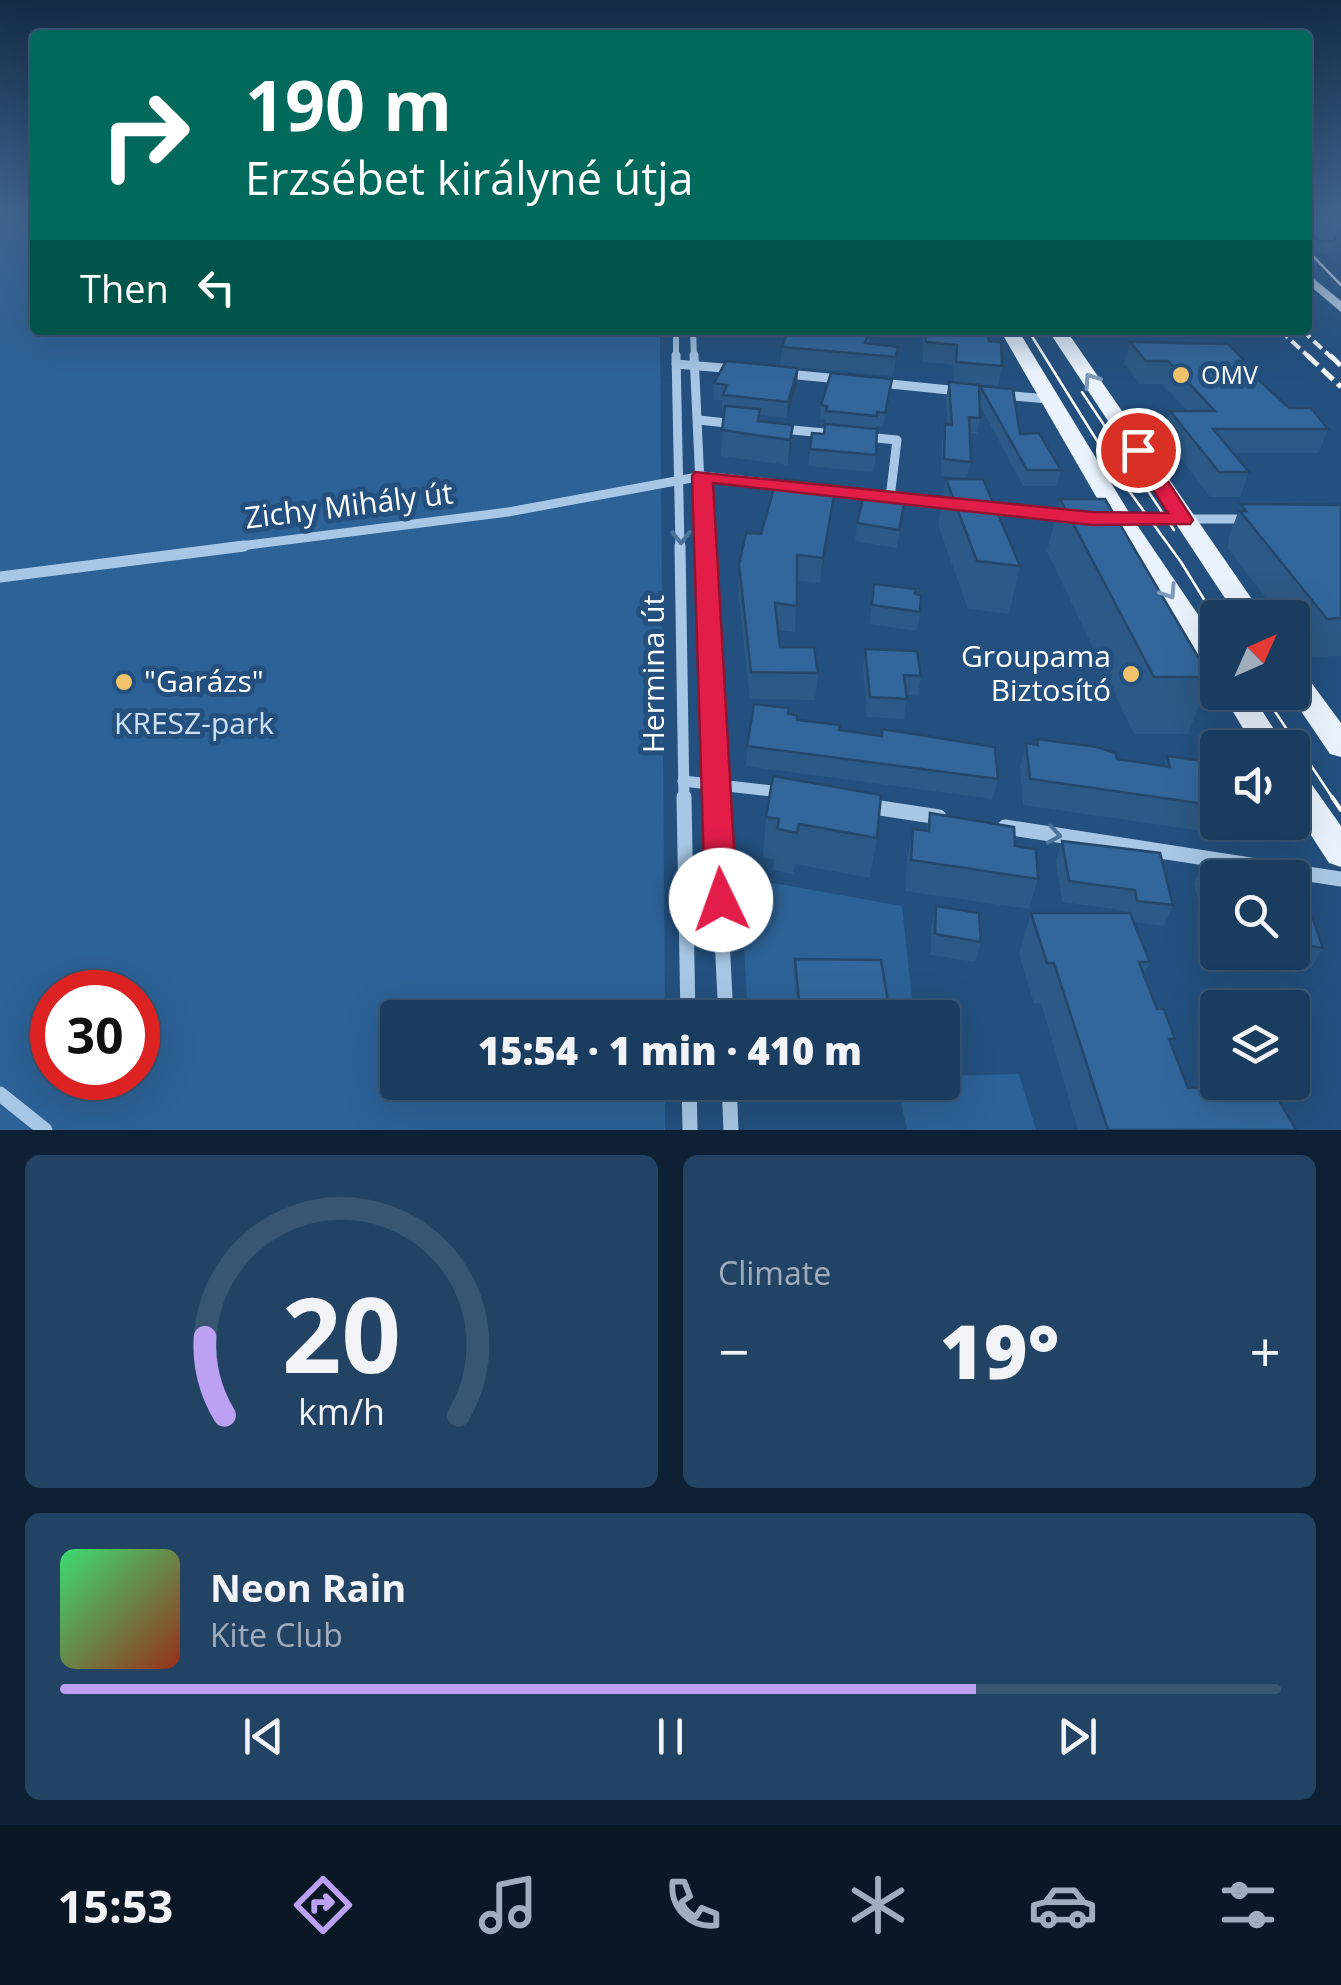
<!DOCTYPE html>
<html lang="en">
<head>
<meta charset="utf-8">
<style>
	body { margin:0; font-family:"Open Sans",sans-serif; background:#234364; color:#f1f3f6; height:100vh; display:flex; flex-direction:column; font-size:38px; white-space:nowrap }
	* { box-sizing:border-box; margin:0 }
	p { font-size:32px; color:#9fadbc }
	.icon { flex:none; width:55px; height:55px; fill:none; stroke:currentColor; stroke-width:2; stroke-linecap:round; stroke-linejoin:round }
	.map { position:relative; height:1130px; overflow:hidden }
	.side { display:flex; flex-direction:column; gap:25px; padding:25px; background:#0e2134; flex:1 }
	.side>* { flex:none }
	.guide { position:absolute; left:30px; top:30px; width:1282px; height:305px; border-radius:10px; box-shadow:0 10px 40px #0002,0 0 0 2px #385673; background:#00695c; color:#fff; overflow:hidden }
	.needle { width:65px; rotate:45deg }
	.buttons { position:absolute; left:1200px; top:600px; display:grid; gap:20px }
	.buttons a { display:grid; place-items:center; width:110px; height:110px; border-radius:10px; background:#1a3c5e; box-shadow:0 10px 40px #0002,0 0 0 2px #385673; font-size:50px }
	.speed { position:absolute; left:30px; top:970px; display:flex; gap:20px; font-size:50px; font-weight:700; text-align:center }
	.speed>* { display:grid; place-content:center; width:130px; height:130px; border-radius:50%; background:#1a3c5e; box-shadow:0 10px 40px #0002,0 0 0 2px #385673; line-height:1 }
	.speed .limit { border:15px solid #d22; background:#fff; color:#111 }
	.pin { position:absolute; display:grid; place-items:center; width:85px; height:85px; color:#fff; margin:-42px; border:5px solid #fff; border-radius:50%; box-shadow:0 2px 10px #0007 }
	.me { position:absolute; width:110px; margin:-55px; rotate:357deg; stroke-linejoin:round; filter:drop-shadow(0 0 8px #0008) }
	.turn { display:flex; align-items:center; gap:35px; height:210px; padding:0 50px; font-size:45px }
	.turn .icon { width:130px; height:130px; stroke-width:2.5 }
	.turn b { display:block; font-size:70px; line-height:85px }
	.then { display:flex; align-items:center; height:95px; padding:0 50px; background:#0003; gap:20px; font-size:38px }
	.big { font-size:75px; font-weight:800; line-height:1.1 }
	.side .tile { flex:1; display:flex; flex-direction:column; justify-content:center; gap:15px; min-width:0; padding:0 35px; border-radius:15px; background:#234364 }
	.side .dial { align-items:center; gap:0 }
	.dial svg { height:260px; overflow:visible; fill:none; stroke:#385673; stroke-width:7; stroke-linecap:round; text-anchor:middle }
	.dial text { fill:#f1f3f6; stroke:none }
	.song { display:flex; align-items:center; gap:30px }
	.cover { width:120px; height:120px; border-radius:15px; background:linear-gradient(135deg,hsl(140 70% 55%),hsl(10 70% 35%)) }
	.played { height:10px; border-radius:5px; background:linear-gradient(90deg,#bca0f2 75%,#385673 75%) }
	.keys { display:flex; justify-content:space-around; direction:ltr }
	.heat { display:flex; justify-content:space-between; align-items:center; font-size:55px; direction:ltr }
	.side .tiles { flex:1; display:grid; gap:25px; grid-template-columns:1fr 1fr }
	.tile:last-child { grid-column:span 2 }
	.trip { position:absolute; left:380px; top:1000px; width:580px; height:100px; border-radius:10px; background:#1a3c5e; box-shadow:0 10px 40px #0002,0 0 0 2px #385673; font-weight:800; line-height:100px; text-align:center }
	.menu { display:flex; height:160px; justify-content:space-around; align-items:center; background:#0a1826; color:#9fadbc }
	.menu .icon { width:70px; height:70px }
	.menu .on { color:#bca0f2 }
	.menu b { font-size:45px; color:#f1f3f6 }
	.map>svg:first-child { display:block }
</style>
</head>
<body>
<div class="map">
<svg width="1341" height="1130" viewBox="0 0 1341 1130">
	<rect width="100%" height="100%" fill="#23507e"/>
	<g fill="#2d6296" fill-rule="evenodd">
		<path d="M35 217V330H660L665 1017 398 1018V1082L665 1083V1130H0V224ZM52 992H138V1078H52Z"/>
		<polygon points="740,877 902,906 914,1017 748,1017"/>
		<polygon points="1019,1074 1036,1130 907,1130 897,1083 942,1082 943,1076"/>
	</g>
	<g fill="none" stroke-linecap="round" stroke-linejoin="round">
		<g stroke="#a8c7e6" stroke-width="6">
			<polyline points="676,330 676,358"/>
			<polyline points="693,330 694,358"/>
		</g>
		<g stroke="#a8c7e6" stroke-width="9">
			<polyline points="676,355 680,548"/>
			<polyline points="694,355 703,548"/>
			<polyline points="676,364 735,369"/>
			<polyline points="787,374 839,379"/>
			<polyline points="881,383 959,391"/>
			<polyline points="1001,395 1048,399"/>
			<polyline points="699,420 735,424"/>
			<polyline points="782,429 835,434"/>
			<polyline points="866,437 897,440 890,498"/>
			<polyline points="823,489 875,496"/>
			<polyline points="892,498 955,504"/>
			<polyline points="982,507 1069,516"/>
			<polyline points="1121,519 1244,519"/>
			<polyline points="224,548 508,512 703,476 786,485"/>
		</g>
		<g stroke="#a8c7e6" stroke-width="11">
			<polyline points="680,546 684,800"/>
			<polyline points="703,546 716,800"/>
			<polyline points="0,577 244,546"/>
			<polyline points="683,781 781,792"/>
		</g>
		<g stroke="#a8c7e6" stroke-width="15">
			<polyline points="684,797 688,1018"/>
			<polyline points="715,797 726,1018"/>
			<polyline points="867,806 939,817"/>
			<polyline points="1005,827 1341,879"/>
			<polyline points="689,1082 690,1130"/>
			<polyline points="729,1082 731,1130"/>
			<polyline points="0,1094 45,1130"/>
		</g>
		<polygon fill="#d2e3f5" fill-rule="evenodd" points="1308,274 1341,301 1341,312 1308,284"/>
		<g fill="#e9f2fd" fill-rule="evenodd">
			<polygon points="1000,330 1018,330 1133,519 1218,644 1218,675 1208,673 1109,519"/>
			<polygon points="1048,330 1066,330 1265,618 1238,618"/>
			<polygon points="1292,668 1302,670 1341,723 1341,757 1330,754 1288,692 1292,692"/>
			<polygon points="1221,692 1250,692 1286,748 1255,748"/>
			<polygon points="1292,768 1303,772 1341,826 1341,867 1329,863 1292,806"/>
		</g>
		<g stroke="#fff" stroke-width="2.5">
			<polyline points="1308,251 1341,285"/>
			<polyline points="1028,330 1124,484 1181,562 1218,622"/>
			<polyline points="1082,392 1174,530"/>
			<polyline points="1262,692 1334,800"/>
		</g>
		<polyline stroke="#fff" stroke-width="4" points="1332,797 1341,810"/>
		<g stroke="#fff" stroke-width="4" stroke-dasharray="11 5" stroke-linecap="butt">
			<polyline points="1280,330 1310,358"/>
			<polyline points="1302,330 1332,358"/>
		</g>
		<g stroke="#fff" stroke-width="5" stroke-dasharray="15 6" stroke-linecap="butt">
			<polyline points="1307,355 1341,387"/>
			<polyline points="1330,355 1341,366"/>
		</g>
	</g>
	<g fill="#2c5985">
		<polygon points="1308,212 1341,212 1341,239 1338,239 1330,253 1315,253 1308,247"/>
		<polygon points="765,330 871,330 868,344 898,347 893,376 780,366 782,347 785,336 764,334"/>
		<polygon points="922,330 986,330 989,341 1002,366 998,386 953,382 954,365 923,362"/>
		<polygon points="1130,342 1245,361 1243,365 1289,408 1328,429 1319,453 1233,453 1249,472 1240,497 1210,497 1163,435 1170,411 1187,411 1162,384 1140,384 1124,364"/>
		<polygon points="798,368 797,384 787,418 759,415 759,421 793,425 788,465 721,456 724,412 722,412 722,400 714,400 714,383"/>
		<polygon points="892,379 883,427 876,426 876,455 874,472 808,466 812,433 824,434 825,420 820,419 821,405"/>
		<polygon points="949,382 979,392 980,386 1020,434 1061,470 1057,486 1023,486 980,405 980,418 977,434 970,433 971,462 967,478 941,476 942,441 945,424 948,425 946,398"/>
		<polygon points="946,479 1020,566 1009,614 968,609 938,525"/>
		<polygon points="836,485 833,509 820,583 797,581 795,632 778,630 780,647 818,673 815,700 750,699 738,589 739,564 761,534"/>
		<polygon points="906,495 897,548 855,541 857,523"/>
		<polygon points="1060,499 1210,677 1188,734 1134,734 1047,551"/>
		<polygon points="1241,504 1341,505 1341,656 1310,657 1292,633 1292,618 1281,618 1227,547 1229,542 1228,540"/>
		<polygon points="874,584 915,594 920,612 917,631 869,624"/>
		<polygon points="865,649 921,676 918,696 907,695 904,719 867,717 863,668"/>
		<polygon points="788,714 797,720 839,730 998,779 993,799 746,766 747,746"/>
		<polygon points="1037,739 1117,759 1164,766 1167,756 1218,763 1218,822 1243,822 1237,836 1023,805 1020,768 1026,743 1036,744"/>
		<polygon points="930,813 1015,846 1038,879 1029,909 905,891 907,859 913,829 926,831"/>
		<polygon points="766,817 877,838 870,878 795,864 793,874 773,870 774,860 763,857"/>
		<polygon points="1062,841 1173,905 1164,926 1134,922 1150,962 1144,975 1157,1009 1175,1039 1172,1046 1188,1088 1296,1130 1078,1130 1041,1003 1034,1004 1019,954 1031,913 1127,913 1127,911 1062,902 1056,861"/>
		<polygon points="1203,863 1294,877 1306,915 1312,916 1323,948 1311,968 1272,962 1269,952 1292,952 1292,878 1218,878 1218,928 1204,926 1194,884"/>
		<polygon points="936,906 981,942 975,962 931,955 931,926"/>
		<polygon points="795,959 890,1013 889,1018 798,1018 793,969"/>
	</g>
	<g fill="#24486c">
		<polygon points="798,368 797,384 787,418 788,402"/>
		<polygon points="793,425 791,450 788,465 790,440"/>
		<polygon points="836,485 833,509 820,583 823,558"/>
	</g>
	<g fill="#33679b" stroke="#24486c" stroke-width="2.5">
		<polygon points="1308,212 1341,212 1341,229 1334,241 1319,241 1308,231"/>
		<polygon points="788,330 869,330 865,343 898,347 896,357 782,347"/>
		<polygon points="925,330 986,330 989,341 1001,342 1002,366 956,362 957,345 926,342"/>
		<polygon points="1130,342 1228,344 1245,361 1238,361 1289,408 1311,408 1328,429 1213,429 1249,472 1219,472 1170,411 1215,411 1168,361 1146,361"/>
		<polygon points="726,361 798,368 788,402 723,395 727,385 714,383"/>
		<polygon points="831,373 892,379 885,413 877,412 877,416 826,411 827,406 821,405"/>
		<polygon points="949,382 979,385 980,418 969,417 971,462 944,459 945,424 952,425"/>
		<polygon points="980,386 1013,389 1020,434 1039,433 1061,470 1027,470"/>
		<polygon points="725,406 760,409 758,421 793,425 790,440 722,430"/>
		<polygon points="825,424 877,429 876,455 810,449 812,433 824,434"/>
		<polygon points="777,478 836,485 823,558 797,555 797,606 775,603 780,647 814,647 818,673 751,672 739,564 746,533 761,534"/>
		<polygon points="946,479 983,479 1020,566 977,561"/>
		<polygon points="865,492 906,495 899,530 857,523"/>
		<polygon points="1060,499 1105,499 1210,677 1154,677"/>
		<polygon points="1241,504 1341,505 1341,618 1327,619 1240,511 1246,511"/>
		<polygon points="874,584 916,589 915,594 921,595 920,612 872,605"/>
		<polygon points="865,649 917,651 921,676 904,675 907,699 870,697"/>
		<polygon points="754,704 789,708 788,714 797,715 797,720 840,725 839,730 882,736 882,729 995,747 998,779 747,746"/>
		<polygon points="1037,739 1097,747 1115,753 1117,759 1170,767 1167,756 1218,763 1218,806 1030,779 1026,743 1038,745"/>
		<polygon points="773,776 881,795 877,838 799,824 797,833 777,829 779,819 766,817"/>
		<polygon points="930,813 1014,827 1015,846 1036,849 1038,879 911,860 913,829 929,831"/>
		<polygon points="1062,841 1160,853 1173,905 1137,901 1135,890 1069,881"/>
		<polygon points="1203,863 1294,877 1306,915 1312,916 1323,948 1292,943 1292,878 1218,878 1218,906 1213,906"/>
		<polygon points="936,906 979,913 981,942 935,934"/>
		<polygon points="1031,913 1130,913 1150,962 1139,962 1157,1009 1164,1009 1175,1039 1169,1039 1188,1088 1271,1086 1296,1130 1108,1130 1054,963 1047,963"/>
		<polygon points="795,959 881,960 890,1013 800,1012"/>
	</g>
	<defs><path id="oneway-chevron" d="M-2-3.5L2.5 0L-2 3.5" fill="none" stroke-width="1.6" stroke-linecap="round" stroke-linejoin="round" transform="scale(2.5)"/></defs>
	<g stroke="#7c99b7">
		<use href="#oneway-chevron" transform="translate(1091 380) rotate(-125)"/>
		<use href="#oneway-chevron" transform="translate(1169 592) rotate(57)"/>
	</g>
	<g stroke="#4b749d">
		<use href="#oneway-chevron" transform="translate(681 537) rotate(90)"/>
		<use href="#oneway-chevron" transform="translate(1054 835) rotate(9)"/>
	</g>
	<linearGradient id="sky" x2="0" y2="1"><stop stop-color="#132c45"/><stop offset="0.57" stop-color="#3f648f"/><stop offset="1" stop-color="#3f648f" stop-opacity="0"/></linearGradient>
	<rect width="1341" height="371" fill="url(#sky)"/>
	<polygon fill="#e11d48" stroke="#92132f" stroke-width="2.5" points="1138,444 1145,446 1193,520 1190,524 1092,525 713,483 737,900 732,909 721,913 710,909 705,900 692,476 695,472 1092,512 1168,513 1128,450"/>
	<g fill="#f1c36b" stroke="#23507e" stroke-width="4">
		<circle cx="1181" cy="375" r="10"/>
		<circle cx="1131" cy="674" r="10"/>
		<circle cx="124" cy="682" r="10"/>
	</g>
	<g text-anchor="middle" stroke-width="10" stroke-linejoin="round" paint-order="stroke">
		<g font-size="25" fill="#fff" stroke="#23507e" text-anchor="start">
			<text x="1201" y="384">OMV</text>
		</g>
		<g font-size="30" fill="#fff" stroke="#23507e">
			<text transform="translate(349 506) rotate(-7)" y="10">Zichy Mihály út</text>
			<text transform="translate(654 674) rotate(-90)" y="10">Hermina út</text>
		</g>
		<g font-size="30" fill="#fff" stroke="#23507e" text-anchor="end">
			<text x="1111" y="667">Groupama<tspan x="1111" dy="34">Biztosító</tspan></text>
			<text x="144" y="692" text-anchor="start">"Garázs"</text>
		</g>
		<g font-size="30" fill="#cbe0f5" stroke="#23507e">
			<text x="194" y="734">KRESZ-park</text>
		</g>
	</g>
</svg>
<div class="buttons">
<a><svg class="needle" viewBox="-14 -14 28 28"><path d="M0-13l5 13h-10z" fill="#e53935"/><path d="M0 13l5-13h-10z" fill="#9fadbc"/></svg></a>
<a><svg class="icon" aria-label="sound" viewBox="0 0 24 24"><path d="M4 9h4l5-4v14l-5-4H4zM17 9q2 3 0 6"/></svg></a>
<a><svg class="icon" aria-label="search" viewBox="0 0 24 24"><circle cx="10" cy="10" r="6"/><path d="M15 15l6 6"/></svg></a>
<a><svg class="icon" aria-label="layers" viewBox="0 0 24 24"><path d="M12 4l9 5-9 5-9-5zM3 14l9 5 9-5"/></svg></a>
</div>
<div class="speed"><div class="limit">30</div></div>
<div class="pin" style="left:1138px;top:450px;background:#d93025"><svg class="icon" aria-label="arrive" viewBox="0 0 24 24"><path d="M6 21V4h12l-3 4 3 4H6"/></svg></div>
<svg class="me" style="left:721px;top:900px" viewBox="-20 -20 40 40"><circle r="19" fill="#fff"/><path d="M0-13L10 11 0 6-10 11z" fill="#e11d48"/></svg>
<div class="trip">15:54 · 1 min · 410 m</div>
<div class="guide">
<div class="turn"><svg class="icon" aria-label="right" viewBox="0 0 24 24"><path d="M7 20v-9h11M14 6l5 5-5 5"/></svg><div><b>190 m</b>Erzsébet királyné útja</div></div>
<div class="then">Then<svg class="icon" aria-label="left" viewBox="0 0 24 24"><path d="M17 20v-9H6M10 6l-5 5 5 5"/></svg></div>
</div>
</div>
<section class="side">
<div class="tiles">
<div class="tile dial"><svg viewBox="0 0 100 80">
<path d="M14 69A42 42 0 1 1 86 69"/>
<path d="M14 69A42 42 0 0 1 8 45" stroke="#bca0f2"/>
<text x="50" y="56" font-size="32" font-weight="700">20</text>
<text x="50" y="72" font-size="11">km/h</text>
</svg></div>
<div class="tile"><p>Climate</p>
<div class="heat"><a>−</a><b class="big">19°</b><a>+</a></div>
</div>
<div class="tile">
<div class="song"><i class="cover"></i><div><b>Neon Rain</b><p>Kite Club</p></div></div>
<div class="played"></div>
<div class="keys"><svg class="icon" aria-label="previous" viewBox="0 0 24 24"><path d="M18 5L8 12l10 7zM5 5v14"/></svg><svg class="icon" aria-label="pause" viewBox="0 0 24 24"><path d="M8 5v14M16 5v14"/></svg><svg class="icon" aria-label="next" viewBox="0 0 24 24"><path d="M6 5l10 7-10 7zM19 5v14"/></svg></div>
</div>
</div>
</section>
<nav class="menu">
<b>15:53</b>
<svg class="icon on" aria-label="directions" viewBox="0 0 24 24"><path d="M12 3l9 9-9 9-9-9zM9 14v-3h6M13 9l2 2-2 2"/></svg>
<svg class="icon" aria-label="music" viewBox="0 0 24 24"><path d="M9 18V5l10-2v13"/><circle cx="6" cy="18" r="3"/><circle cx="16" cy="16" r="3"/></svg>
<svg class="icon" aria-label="phone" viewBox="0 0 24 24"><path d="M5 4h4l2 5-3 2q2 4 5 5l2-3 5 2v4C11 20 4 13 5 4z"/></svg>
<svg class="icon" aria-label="climate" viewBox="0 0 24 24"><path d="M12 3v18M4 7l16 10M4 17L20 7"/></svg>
<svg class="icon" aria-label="car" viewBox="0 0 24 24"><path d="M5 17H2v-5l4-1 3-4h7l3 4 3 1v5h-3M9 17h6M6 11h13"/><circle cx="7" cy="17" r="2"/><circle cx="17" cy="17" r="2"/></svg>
<svg class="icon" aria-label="filters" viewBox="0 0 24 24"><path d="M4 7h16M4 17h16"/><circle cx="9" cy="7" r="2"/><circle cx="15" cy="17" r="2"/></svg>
</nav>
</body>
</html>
